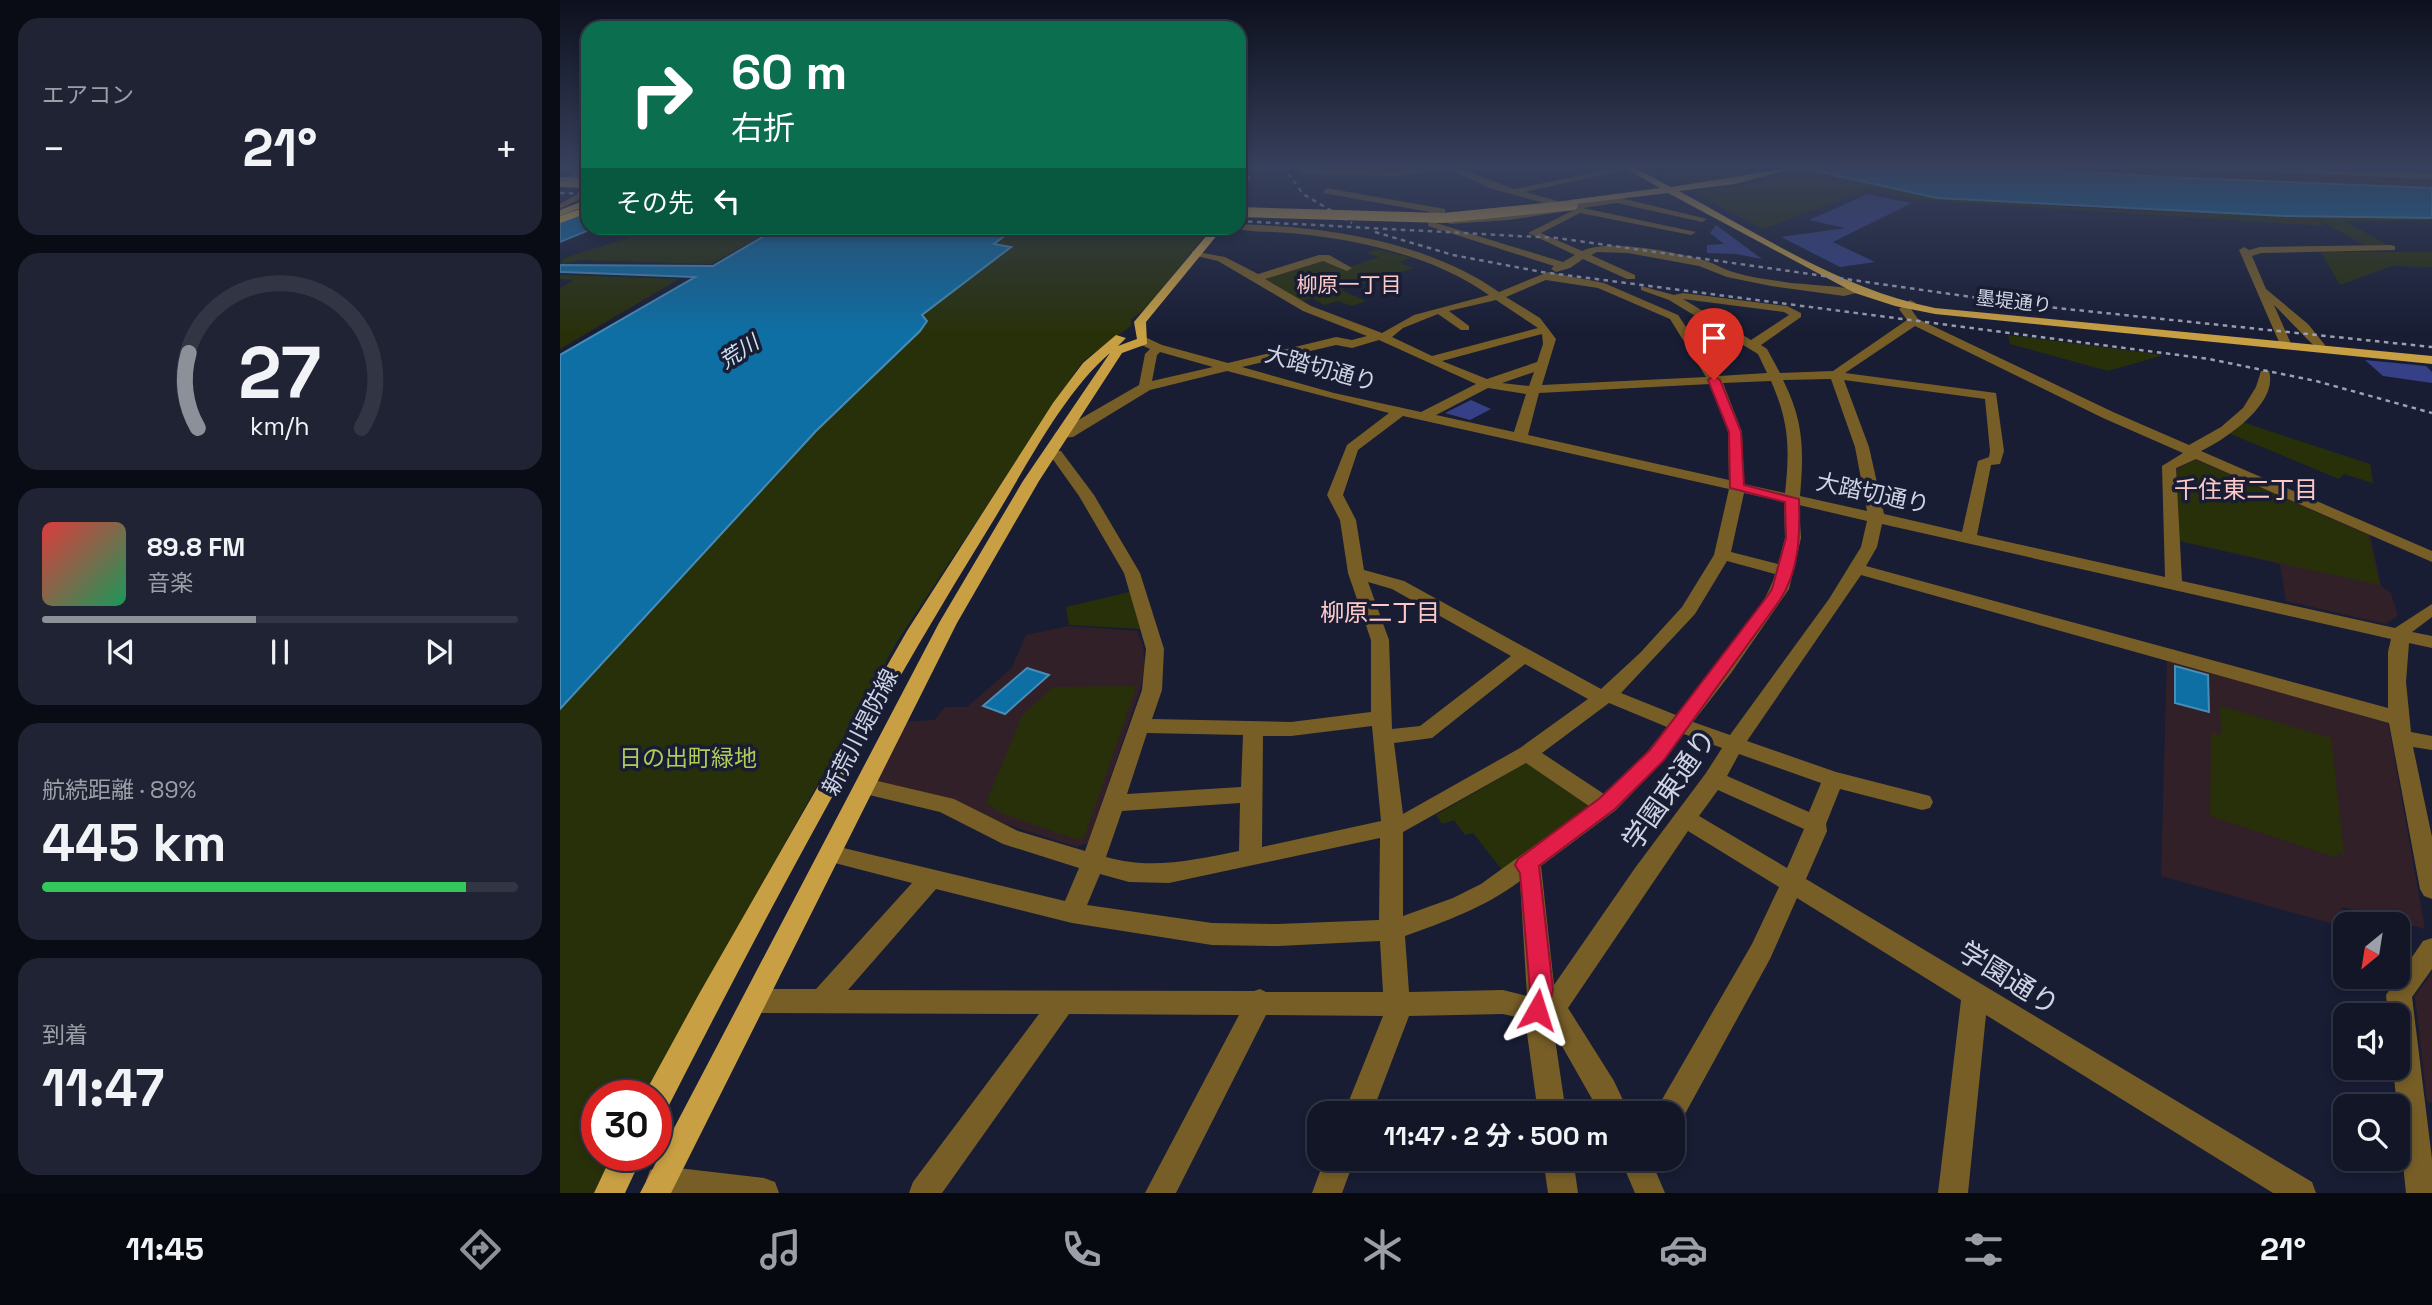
<!DOCTYPE html>
<html lang="ja">
<head>
<meta charset="utf-8">
<style>
	body { margin:0; font-family:"Space Grotesk","Noto Sans JP",sans-serif; background:#1f2333; color:#f1f3f6; height:100vh; display:flex; flex-direction:column; font-size:26px; white-space:nowrap }
	* { box-sizing:border-box; margin:0 }
	p { font-size:23px; color:#9c9fa7 }
	.icon { flex:none; width:38px; height:38px; fill:none; stroke:currentColor; stroke-width:2; stroke-linecap:round; stroke-linejoin:round }
	.map { position:relative; flex:1; overflow:hidden }
	.drawer { display:flex; flex-direction:column; gap:18px; padding:18px; background:#0a0c15; width:560px }
	.drawer>* { flex:none }
	.hud { position:absolute; left:21px; top:21px; width:665px; height:214px; border-radius:21px; box-shadow:0 4px 10px #0003,0 0 0 2px #313544; background:#0b6e4f; color:#fff; overflow:hidden }
	.needle { width:46px; rotate:210deg }
	.buttons { position:absolute; left:1773px; top:912px; display:grid; gap:14px }
	.buttons a { display:grid; place-items:center; width:77px; height:77px; border-radius:14px; background:#121627; box-shadow:0 4px 10px #0003,0 0 0 2px #313544; font-size:35px }
	.speed { position:absolute; left:21px; top:1080px; display:flex; gap:14px; font-size:35px; font-weight:700; text-align:center }
	.speed>* { display:grid; place-content:center; width:91px; height:91px; border-radius:50%; background:#121627; box-shadow:0 4px 10px #0003,0 0 0 2px #313544; line-height:1 }
	.speed .limit { border:10px solid #d22; background:#fff; color:#111 }
	.pin { position:absolute; display:grid; place-items:center; width:60px; height:60px; color:#fff; margin:-72px -30px; border-radius:50% 50% 50% 0; rotate:-45deg; box-shadow:0 0 7px #0007 }
	.pin .icon { rotate:45deg }
	.me { position:absolute; width:77px; margin:-38px; rotate:6deg; stroke-linejoin:round; filter:drop-shadow(0 0 5px #0008) }
	.turn { display:flex; align-items:center; gap:24px; height:147px; padding:0 35px; font-size:32px }
	.turn .icon { width:91px; height:91px; stroke-width:2.5 }
	.turn b { display:block; font-size:49px; line-height:60px }
	.then { display:flex; align-items:center; height:66px; padding:0 35px; background:#0003; gap:14px; font-size:26px }
	.big { font-size:52px; font-weight:700; line-height:1.1 }
	.drawer .tile { flex:1; display:flex; flex-direction:column; justify-content:center; gap:10px; min-width:0; padding:0 24px; border-radius:21px; background:#1f2333 }
	.drawer .dial { align-items:center; gap:0 }
	.dial svg { height:182px; overflow:visible; fill:none; stroke:#313544; stroke-width:7; stroke-linecap:round; text-anchor:middle }
	.dial text { fill:#f1f3f6; stroke:none }
	.song { display:flex; align-items:center; gap:21px }
	.cover { width:84px; height:84px; border-radius:10px; background:linear-gradient(135deg,hsl(0 70% 55%),hsl(150 70% 35%)) }
	.played { height:7px; border-radius:4px; background:linear-gradient(90deg,#8c9099 45%,#313544 45%) }
	.keys { display:flex; justify-content:space-around; direction:ltr }
	.heat { display:flex; justify-content:space-between; align-items:center; font-size:38px; direction:ltr }
	.charge { height:10px; border-radius:5px; background:linear-gradient(90deg,#34c759 89%,#313544 0) }
	.trip { position:absolute; left:747px; top:1101px; width:378px; height:70px; border-radius:21px; background:#121627; box-shadow:0 4px 10px #0003,0 0 0 2px #313544; font-weight:700; line-height:70px; text-align:center }
	.menu { display:flex; height:112px; justify-content:space-around; align-items:center; background:#070910; color:#9c9fa7 }
	.menu .icon { width:49px; height:49px }
	.menu .current { color:#8c9099 }
	.menu b { font-size:32px; color:#f1f3f6 }
	main { display:flex; flex:1; min-height:0 }
	.map>svg:first-child { display:block }
</style>
</head>
<body>
<main>
<section class="drawer">
<div class="tile"><p>エアコン</p>
<div class="heat"><a>−</a><b class="big">21°</b><a>+</a></div>
</div>
<div class="tile dial"><svg viewBox="0 0 100 80">
<path d="M14 69A42 42 0 1 1 86 69"/>
<path d="M14 69A42 42 0 0 1 10 36" stroke="#8c9099"/>
<text x="50" y="56" font-size="32" font-weight="700">27</text>
<text x="50" y="72" font-size="11">km/h</text>
</svg></div>
<div class="tile">
<div class="song"><i class="cover"></i><div><b>89.8 FM</b><p>音楽</p></div></div>
<div class="played"></div>
<div class="keys"><svg class="icon" aria-label="previous" viewBox="0 0 24 24"><path d="M18 5L8 12l10 7zM5 5v14"/></svg><svg class="icon" aria-label="pause" viewBox="0 0 24 24"><path d="M8 5v14M16 5v14"/></svg><svg class="icon" aria-label="next" viewBox="0 0 24 24"><path d="M6 5l10 7-10 7zM19 5v14"/></svg></div>
</div>
<div class="tile"><p>航続距離 · 89%</p><b class="big">445 km</b><div class="charge"></div></div>
<div class="tile"><p>到着</p><b class="big">11:47</b></div>
</section>
<div class="map">
<svg width="1872" height="1193" viewBox="0 0 1872 1193">
	<rect width="100%" height="100%" fill="#181d34"/>
	<g fill="#322028">
		<polygon points="1635,458 1810,534 1821,586 1831,593 1838,616 1826,624 1726,601 1720,564 1615,540 1613,468"/>
		<polygon points="509,626 577,631 583,646 585,666 580,690 528,843 517,847 314,782 343,722 375,720 385,707 407,707 451,669 466,635"/>
		<polygon points="1607,657 1828,722 1865,929 1782,907 1784,924 1777,925 1601,876"/>
		<polygon points="1872,973 1872,1103 1867,1101 1855,996"/>
	</g>
	<g fill="#28300a">
		<path d="M1081 166H1222C1205 171 1188 172 1173 173L1180 176C1131 185 1127 190 1081 166Z"/>
		<polygon points="1434,166 1558,166 1872,179 1872,188 1605,177"/>
		<path d="M1244 169C1356 199 1470 206 1586 211 1680 215 1774 217 1868 218L1872 221H1784L1828 245H1804L1759 220 1765 226 1356 200 1308 190 1203 229 1135 194 1138 190 1193 183Z"/>
		<polygon points="100,228 111,229 215,228 151,264 20,260 0,265 4,258"/>
		<polygon points="466,228 651,228 585,309 571,319 571,326 522,362 338,640 85,1095 37,1096 37,1155 54,1155 34,1193 0,1193 0,709 256,431 360,331 361,315 450,249 433,245 447,234"/>
		<polygon points="817,249 852,258 839,262 854,268 781,290 806,301 791,306 778,301 764,305 752,298 739,302 702,277 762,258 786,268 819,257 807,253"/>
		<polygon points="1761,252 1872,252 1872,267 1832,266 1780,285"/>
		<polygon points="0,275 119,279 0,349 0,288 14,280 0,279"/>
		<polygon points="1448,335 1604,355 1548,371 1450,344"/>
		<polygon points="1679,421 1810,464 1813,483 1784,474 1779,479 1668,433"/>
		<polygon points="1636,460 1808,535 1820,585 1619,541 1617,469"/>
		<polygon points="574,591 578,607 574,608 580,629 509,625 506,607"/>
		<polygon points="574,686 575,690 524,838 516,839 443,814 426,803 462,716 493,687"/>
		<polygon points="1660,706 1771,738 1784,854 1777,852 1778,858 1650,816 1651,733 1661,735"/>
		<polygon points="971,760 1035,804 943,871 913,833 905,835 894,820 882,824 876,815"/>
	</g>
	<g fill="#0e6fa4" stroke="#488db7" stroke-width="2">
		<polygon points="1232,166 1434,166 1605,177 1872,188 1872,218 1725,216 1377,198"/>
		<polygon points="28,211 28,228 34,228 0,242 0,222"/>
		<polygon points="218,228 466,228 447,234 434,244 451,247 362,315 367,321 360,331 256,431 0,709 0,355 135,277 3,272 0,272 0,265 153,266"/>
		<polygon points="1615,666 1648,675 1649,712 1615,703"/>
		<polygon points="467,668 489,675 445,714 423,706"/>
	</g>
	<g fill="#364086">
		<polygon points="1308,194 1352,203 1273,242 1315,262 1280,267 1221,237 1285,228 1249,220"/>
		<polygon points="1156,225 1202,259 1176,254 1147,253 1147,245 1164,244 1150,233"/>
		<polygon points="1805,360 1866,366 1872,372 1872,383 1823,376"/>
		<polygon points="911,400 931,409 910,420 885,413"/>
	</g>
	<g fill="none" stroke-linecap="round" stroke-linejoin="round">
		<g fill="#775e27" fill-rule="evenodd">
			<polygon points="19,166 28,166 13,182 0,186 0,180 7,178"/>
			<polygon points="877,166 902,166 899,168 954,189 1067,166 1073,168 965,192 998,201 995,206 929,188 889,169 835,176 743,174 739,171 743,168 835,170"/>
			<polygon points="1607,166 1872,173 1872,179 1611,168"/>
			<polygon points="28,188 28,195 0,209 0,204"/>
			<path d="M766 188 885 209V213L878 215 876 223 1003 262 1015 255 968 233 1014 210 949 220 890 224 885 221 1057 197 1147 219 1142 222 1057 203 1023 208 1136 232 1131 235 1020 213 981 233 1022 251C1049 238 1114 252 1143 260 1154 263 1163 269 1173 272 1192 278 1212 280 1231 283 1242 284 1301 288 1304 291L1284 296 1211 286 1167 277 1139 266 1068 253 1037 252 1031 255 1075 275V279H1067L1023 259 1010 268 996 272 991 269 994 266 868 226 870 212 763 193Z"/>
			<path d="M679 224C767 227 866 241 939 292L988 272 1044 283 1118 315 1159 376 1207 373 1198 354 1109 300 1081 290V286L1114 295 1123 293 1227 306 1241 313V317L1201 345 1207 349 1220 373 1273 371 1347 320 1339 309 1350 300 1356 303 1351 309 1358 319 1553 412 1629 445 1661 427 1683 408 1696 387 1701 371H1709C1719 403 1666 439 1641 451L1872 551V562L1636 459 1616 468 1622 581 1835 628 1872 604V617L1852 632 1872 636V648L1849 643 1846 682 1851 732 1872 736V750L1853 747 1872 837V899L1864 896 1860 889 1829 723 1301 575 1187 741 1276 772 1370 796 1373 802 1370 808 1362 810 1280 789 1266 824 1267 831 1246 879 1752 1182 1756 1193H1713L1426 1015 1408 1193H1378L1401 1000 1237 898 1210 959 1120 1123 1113 1126V1113H1096L1100 1103 1192 944 1219 887 1128 831 1008 1008 1054 1081 1069 1113H1040L994 1032 1006 1113H978L965 1019 943 1014 849 1016 812 1113H784L823 1016 706 1015 616 1193H585L679 1015 509 1014 382 1193H349L353 1182 479 1014 195 1013 186 1009 182 1001 186 993 195 989H256L352 883 263 860 259 854 263 848 271 845 505 901 519 868 443 844 380 812 305 794 297 792 294 786 297 780 305 778 394 799 458 831 525 851 582 690 586 649 564 573 519 496 492 458 484 457V451H501L534 495 580 573 604 649 602 690 592 719 731 722 811 712V640L788 573 780 520 767 495 787 445 829 413 667 371 590 390 513 437 501 438 494 434 579 385 585 354 590 349 579 344V338H587L602 345 668 363 776 337 792 340 807 336 743 311 658 261 632 255V251L665 257 698 274 759 255H769L792 268 787 271 763 261 705 279 751 306 822 333 854 315 929 295C875 257 804 241 740 234 719 231 697 233 676 229ZM986 280 1038 288 1110 319 1146 377 982 385 996 339 980 318 946 297ZM1123 299 1224 312 1229 315 1191 340ZM936 300 978 328 872 356 832 337 843 328 878 314 901 330H909V326L889 311ZM1355 326 1543 418 1623 453 1602 466 1605 577 1417 535 1431 465 1440 464 1444 451 1436 393 1285 373ZM982 334 983 344 977 362 927 379 882 361ZM819 340 916 384 861 412 774 393 682 367 776 345 792 348ZM600 352 653 367 592 381 597 355ZM974 372 969 386 942 383ZM1271 379 1295 447 1307 511 1240 496C1244 450 1244 422 1223 380ZM1284 380 1425 399 1430 451 1429 457 1418 461 1402 532 1324 514 1309 447ZM1211 381C1229 422 1230 448 1225 493L1184 484 1182 432 1163 383ZM1150 384 1168 432 1169 480 968 435 979 393ZM928 388 966 394 954 432 876 415ZM843 416 1169 489 1154 555 1122 607 1080 653 1041 689 844 581 804 570 796 520 783 495 798 450ZM1184 493 1224 502 1225 538 1218 564 1171 552ZM1239 505 1307 521 1301 547 1269 599 1170 735 1133 722 1171 673 1229 589 1241 538ZM1322 524 1831 639 1828 652V708L1306 566 1317 547ZM1167 561 1215 574C1205 613 1143 682 1116 715L1061 693 1135 614ZM808 582 832 589 951 656 860 726 832 729 829 640ZM965 664 1028 699 960 748 843 814 834 743 872 738ZM1049 703 1107 727 1079 762 1044 794 982 753ZM812 726 821 821 702 847 703 736H731ZM587 733 683 735 681 787 567 794ZM1124 734 1162 748 1146 773 1075 868 994 985 981 866 1056 810 1093 772ZM1179 754 1261 783 1249 812 1167 776ZM966 763 1029 806 921 884 893 898 843 916V832ZM1158 790 1244 829 1227 868 1139 816ZM680 803 679 851C633 860 592 870 546 857L562 811ZM820 838 819 920 718 924 652 923 527 905 540 874 569 882 609 883ZM960 881 967 996 943 990 849 992 845 936C886 921 924 908 960 881ZM376 889 512 923 652 945 718 946 820 941 823 992H706L700 989 694 991 288 990Z"/>
			<path d="M1831 245 1835 246V250L1701 253 1692 256 1706 289 1748 324 1765 345 1759 349C1752 346 1723 313 1714 305L1732 346 1722 349 1679 250 1684 247 1689 250 1700 247Z"/>
			<polygon points="1872,938 1872,969 1852,997 1872,1159 1872,1193 1846,1193 1833,1068 1838,1068 1838,1015 1828,1015 1826,995 1863,941"/>
			<polygon points="765,1158 795,1158 782,1193 752,1193"/>
			<polygon points="983,1158 1013,1158 1018,1193 988,1193"/>
			<polygon points="1060,1158 1090,1158 1105,1193 1075,1193"/>
			<polygon points="101,1166 204,1178 215,1182 219,1193 94,1193 86,1181 90,1170"/>
		</g>
		<g fill="#c8a043" fill-rule="evenodd">
			<path d="M1061 166H1071L1111 187 1241 166 1175 184 1119 191C1201 235 1283 290 1375 308L1872 356V364L1375 314 1335 306 1295 293 1108 193 1007 205 1010 200 1100 188Z"/>
			<polygon points="679,171 691,177 679,193 682,178"/>
			<polygon points="28,199 28,205 0,216 0,210"/>
			<path d="M653 228H663L586 322 587 344 562 353 479 481 397 623 111 1193H80L379 623 463 481 550 353C502 394 464 471 430 526 313 715 207 913 106 1111L96 1115V1096H84L86 1091 139 994 347 631 493 403 523 363 556 335 566 338 558 346 577 339 574 322Z"/>
			<polygon points="52,1155 83,1155 65,1193 34,1193"/>
		</g>
		<polygon fill="#eab945" fill-rule="evenodd" points="28,206 28,213 0,223 0,216"/>
		<g stroke="#9ba0b2" stroke-width="2.5" stroke-dasharray="4.5 4.5" stroke-linecap="butt">
			<polyline points="723,166 743,194 792,223"/>
			<polyline points="0,193 28,194"/>
			<polyline points="679,221 997,238 1468,305 1872,347"/>
			<polyline points="815,232 893,255 982,272 1649,359 1756,381 1872,413"/>
		</g>
		<g stroke="#c8a043" stroke-width="10">
			<polyline points="0,182 28,183"/>
			<polyline points="679,212 883,218 1013,205"/>
		</g>
	</g>
	<linearGradient id="sky" x2="0" y2="1"><stop stop-color="#0d101d"/><stop offset="0.5" stop-color="#37405c"/><stop offset="1" stop-color="#37405c" stop-opacity="0"/></linearGradient>
	<rect width="1872" height="333" fill="url(#sky)"/>
	<path fill="#e11d48" stroke="#92132f" stroke-width="2" d="M1154 376 1160 380 1181 432 1184 485 1239 499C1240 534 1240 569 1220 600L1104 760 1055 809 979 866 993 990 986 1018 977 1021 969 1018 965 1010 970 990 960 873 955 865 958 859 1040 798 1090 750 1206 598 1212 589 1226 538 1225 502 1170 488 1169 432 1148 380Z"/>
	<g text-anchor="middle" stroke-width="7" stroke-linejoin="round" paint-order="stroke">
		<g font-size="19" fill="#cfd3e3" stroke="#181d34">
			<text transform="translate(1454 301) rotate(6)" y="7">墨堤通り</text>
		</g>
		<g font-size="21" fill="#fdc8c8" stroke="#181d34">
			<text x="789" y="292">柳原一丁目</text>
		</g>
		<g font-size="21" font-style="italic" fill="#cee1f0" stroke="#181d34">
			<text transform="translate(179 352) rotate(-33)" y="7">荒川</text>
		</g>
		<g font-size="23" fill="#cfd3e3" stroke="#181d34">
			<text transform="translate(761 368) rotate(15)" y="8">大踏切通り</text>
			<text transform="translate(1313 493) rotate(12)" y="8">大踏切通り</text>
			<text transform="translate(300 732) rotate(-63)" y="8">新荒川堤防線</text>
		</g>
		<g font-size="23" fill="#b2cc57" stroke="#181d34">
			<text x="128" y="766">日の出町緑地</text>
		</g>
		<g font-size="24" fill="#fdc8c8" stroke="#181d34">
			<text x="1686" y="498">千住東二丁目</text>
			<text x="820" y="621">柳原二丁目</text>
		</g>
		<g font-size="28" fill="#cfd3e3" stroke="#181d34">
			<text transform="translate(1109 789) rotate(-55)" y="10">学園東通り</text>
			<text transform="translate(1449 978) rotate(32)" y="10">学園通り</text>
		</g>
	</g>
</svg>
<div class="buttons">
<a><svg class="needle" viewBox="-14 -14 28 28"><path d="M0-13l5 13h-10z" fill="#e53935"/><path d="M0 13l5-13h-10z" fill="#9c9fa7"/></svg></a>
<a><svg class="icon" aria-label="sound" viewBox="0 0 24 24"><path d="M4 9h4l5-4v14l-5-4H4zM17 9q2 3 0 6"/></svg></a>
<a><svg class="icon" aria-label="search" viewBox="0 0 24 24"><circle cx="10" cy="10" r="6"/><path d="M15 15l6 6"/></svg></a>
</div>
<div class="speed"><div class="limit">30</div></div>
<div class="pin" style="left:1154px;top:380px;background:#d93025"><svg class="icon" aria-label="arrive" viewBox="0 0 24 24"><path d="M6 21V4h12l-3 4 3 4H6"/></svg></div>
<svg class="me" style="left:977px;top:1010px" viewBox="-20 -20 40 40"><path d="M0-17L14 15 0 8-14 15z" fill="#e11d48" stroke="#fff" stroke-width="4"/></svg>
<div class="trip">11:47 · 2 分 · 500 m</div>
<div class="hud">
<div class="turn"><svg class="icon" aria-label="right" viewBox="0 0 24 24"><path d="M7 20v-9h11M14 6l5 5-5 5"/></svg><div><b>60 m</b>右折</div></div>
<div class="then">その先<svg class="icon" aria-label="left" viewBox="0 0 24 24"><path d="M17 20v-9H6M10 6l-5 5 5 5"/></svg></div>
</div>
</div>
</main>
<nav class="menu">
<b>11:45</b>
<svg class="icon current" aria-label="directions" viewBox="0 0 24 24"><path d="M12 3l9 9-9 9-9-9zM9 14v-3h6M13 9l2 2-2 2"/></svg>
<svg class="icon" aria-label="music" viewBox="0 0 24 24"><path d="M9 18V5l10-2v13"/><circle cx="6" cy="18" r="3"/><circle cx="16" cy="16" r="3"/></svg>
<svg class="icon" aria-label="phone" viewBox="0 0 24 24"><path d="M5 4h4l2 5-3 2q2 4 5 5l2-3 5 2v4C11 20 4 13 5 4z"/></svg>
<svg class="icon" aria-label="climate" viewBox="0 0 24 24"><path d="M12 3v18M4 7l16 10M4 17L20 7"/></svg>
<svg class="icon" aria-label="car" viewBox="0 0 24 24"><path d="M5 17H2v-5l4-1 3-4h7l3 4 3 1v5h-3M9 17h6M6 11h13"/><circle cx="7" cy="17" r="2"/><circle cx="17" cy="17" r="2"/></svg>
<svg class="icon" aria-label="filters" viewBox="0 0 24 24"><path d="M4 7h16M4 17h16"/><circle cx="9" cy="7" r="2"/><circle cx="15" cy="17" r="2"/></svg>
<b>21°</b>
</nav>
</body>
</html>
